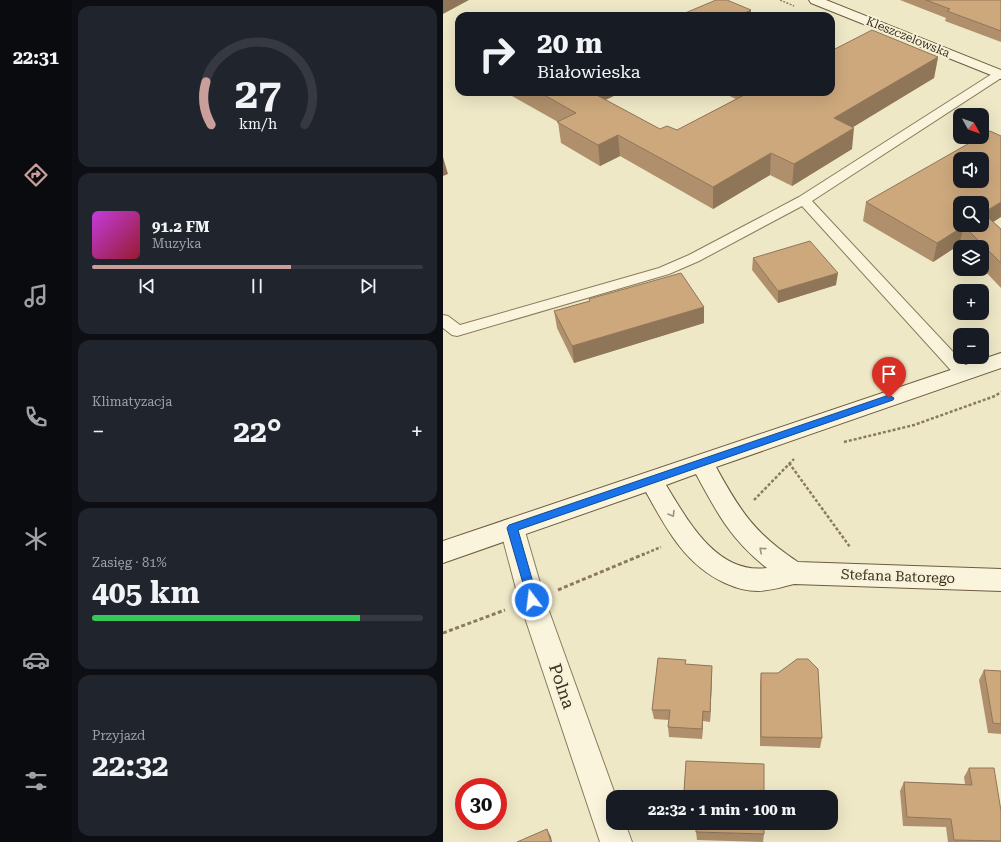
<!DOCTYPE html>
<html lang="pl">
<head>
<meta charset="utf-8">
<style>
	body { margin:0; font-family:"Roboto Serif",serif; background:#20242c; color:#f1f3f6; height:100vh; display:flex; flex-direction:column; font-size:15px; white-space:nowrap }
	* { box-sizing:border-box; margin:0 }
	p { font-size:13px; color:#9ea1a6 }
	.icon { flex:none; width:22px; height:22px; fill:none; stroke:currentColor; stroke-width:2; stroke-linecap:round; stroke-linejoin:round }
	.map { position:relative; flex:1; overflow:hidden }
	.sheet { display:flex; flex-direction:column; gap:6px; padding:6px; background:#0d0f14; width:371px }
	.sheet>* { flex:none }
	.guide { position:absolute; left:12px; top:12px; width:380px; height:84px; border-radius:12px; box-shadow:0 4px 16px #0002; background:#171b24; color:#f1f3f6; overflow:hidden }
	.needle { width:26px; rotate:130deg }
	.controls { position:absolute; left:510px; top:108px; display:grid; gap:8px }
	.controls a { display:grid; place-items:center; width:36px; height:36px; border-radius:8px; background:#171b24; box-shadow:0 4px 16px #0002; font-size:20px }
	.speed { position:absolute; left:12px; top:778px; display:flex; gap:8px; font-size:20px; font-weight:700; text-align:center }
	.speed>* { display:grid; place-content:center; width:52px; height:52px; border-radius:50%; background:#171b24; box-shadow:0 4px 16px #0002; line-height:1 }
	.speed .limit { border:6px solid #d22; background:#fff; color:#111 }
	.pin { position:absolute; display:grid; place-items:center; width:34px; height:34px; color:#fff; margin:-41px -17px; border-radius:50% 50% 50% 0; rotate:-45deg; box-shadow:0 0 4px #0007 }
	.pin .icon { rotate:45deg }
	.me { position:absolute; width:44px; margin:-22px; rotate:345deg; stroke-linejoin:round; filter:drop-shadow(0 0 3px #0008) }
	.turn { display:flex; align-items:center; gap:14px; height:84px; padding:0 16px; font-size:18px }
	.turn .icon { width:52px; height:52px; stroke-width:2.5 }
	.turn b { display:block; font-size:28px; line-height:34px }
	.big { font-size:30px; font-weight:700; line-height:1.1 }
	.sheet .tile { flex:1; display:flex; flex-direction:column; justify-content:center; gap:6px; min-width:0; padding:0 14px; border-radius:12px; background:#20242c }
	.sheet .dial { align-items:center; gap:0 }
	.dial svg { height:104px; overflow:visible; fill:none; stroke:#363941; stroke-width:7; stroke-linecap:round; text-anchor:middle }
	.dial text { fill:#f1f3f6; stroke:none }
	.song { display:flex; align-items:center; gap:12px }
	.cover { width:48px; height:48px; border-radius:6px; background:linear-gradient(135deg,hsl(290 70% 55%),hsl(350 70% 35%)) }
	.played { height:4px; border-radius:2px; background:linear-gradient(90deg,#ca9f9b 60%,#363941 60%) }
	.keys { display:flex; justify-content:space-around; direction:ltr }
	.heat { display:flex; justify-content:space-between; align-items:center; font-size:22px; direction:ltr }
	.charge { height:6px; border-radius:3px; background:linear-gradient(90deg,#34c759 81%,#363941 0) }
	.trip { position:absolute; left:163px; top:790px; width:232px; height:40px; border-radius:12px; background:#171b24; box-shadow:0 4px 16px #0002; font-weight:700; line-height:40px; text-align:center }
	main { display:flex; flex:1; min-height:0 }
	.dock { display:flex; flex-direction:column; width:72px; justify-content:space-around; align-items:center; background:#090b0e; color:#9ea1a6 }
	.dock .icon { width:28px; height:28px }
	.dock .current { color:#ca9f9b }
	.dock b { font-size:18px; color:#f1f3f6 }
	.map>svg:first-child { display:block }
</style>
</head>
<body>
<main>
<nav class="dock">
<b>22:31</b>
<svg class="icon current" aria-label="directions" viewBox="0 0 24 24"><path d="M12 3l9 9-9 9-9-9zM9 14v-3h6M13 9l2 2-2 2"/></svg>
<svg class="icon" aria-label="music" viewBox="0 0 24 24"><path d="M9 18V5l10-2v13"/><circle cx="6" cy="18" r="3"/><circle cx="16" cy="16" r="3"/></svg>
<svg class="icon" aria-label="phone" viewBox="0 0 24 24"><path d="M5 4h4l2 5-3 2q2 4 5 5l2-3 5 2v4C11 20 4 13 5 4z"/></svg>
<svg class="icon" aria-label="climate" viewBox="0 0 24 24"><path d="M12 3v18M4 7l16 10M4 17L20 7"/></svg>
<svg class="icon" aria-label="car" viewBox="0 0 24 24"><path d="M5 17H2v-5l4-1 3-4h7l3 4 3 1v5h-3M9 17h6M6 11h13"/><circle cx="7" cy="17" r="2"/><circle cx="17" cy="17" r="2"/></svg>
<svg class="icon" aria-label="filters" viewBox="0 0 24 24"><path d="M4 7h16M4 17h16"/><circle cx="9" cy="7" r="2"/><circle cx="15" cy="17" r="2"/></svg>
</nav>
<section class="sheet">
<div class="tile dial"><svg viewBox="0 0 100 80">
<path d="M14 69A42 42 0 1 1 86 69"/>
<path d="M14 69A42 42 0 0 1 10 36" stroke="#ca9f9b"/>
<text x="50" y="56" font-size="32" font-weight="700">27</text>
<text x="50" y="72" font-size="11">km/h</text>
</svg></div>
<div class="tile">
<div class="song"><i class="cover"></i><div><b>91.2 FM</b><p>Muzyka</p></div></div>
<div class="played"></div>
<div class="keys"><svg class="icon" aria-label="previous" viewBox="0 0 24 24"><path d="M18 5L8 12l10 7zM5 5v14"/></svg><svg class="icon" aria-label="pause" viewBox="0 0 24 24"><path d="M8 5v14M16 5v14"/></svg><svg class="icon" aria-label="next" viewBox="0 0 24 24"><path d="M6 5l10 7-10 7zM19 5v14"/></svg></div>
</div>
<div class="tile"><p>Klimatyzacja</p>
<div class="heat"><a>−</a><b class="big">22°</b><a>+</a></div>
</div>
<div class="tile"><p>Zasięg · 81%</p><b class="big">405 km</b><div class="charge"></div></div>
<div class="tile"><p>Przyjazd</p><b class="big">22:32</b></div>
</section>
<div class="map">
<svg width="558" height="842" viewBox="0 0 558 842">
	<rect width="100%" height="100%" fill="#efe8c7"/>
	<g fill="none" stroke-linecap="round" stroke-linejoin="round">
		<defs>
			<polygon id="lane" points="556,71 558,71 558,78 369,201 526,369 528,373 526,377 520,379 514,377 359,206 256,261 226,274 14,336 9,335 0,328 0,315 5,316 17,325 216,268 246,255 356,197 552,72"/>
			<polygon id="street" points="69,518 78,521 81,528 102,600 173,797 170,797 170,823 182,823 189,842 157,842 76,600 57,528 60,521"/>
			<g id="secondary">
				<polygon points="366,0 383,0 558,70 558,79 368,3"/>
				<path d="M558 353V368L273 467C297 511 312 534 355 562L558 569V591L351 584C339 587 327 591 315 591 303 591 293 588 282 583 242 565 223 528 203 492L0 563V541ZM253 474C274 513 288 540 324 568 274 575 245 521 223 485Z"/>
			</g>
		</defs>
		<use href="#lane" stroke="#8b7b5c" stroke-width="2"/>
		<use href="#street" stroke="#8b7b5c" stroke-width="2"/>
		<use href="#secondary" stroke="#6d5c3f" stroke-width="2"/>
		<polyline stroke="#8b7b5c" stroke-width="1.5" stroke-dasharray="2 1.5" stroke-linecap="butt" points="337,0 351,6"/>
		<g stroke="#8b7b5c" stroke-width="2.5" stroke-dasharray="3 2" stroke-linecap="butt">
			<polyline points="401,442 471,425 552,396 558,392"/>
			<polyline points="346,463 407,547"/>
			<polyline points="311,500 351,459"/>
			<polyline points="199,555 218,547"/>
		</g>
		<g stroke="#8b7b5c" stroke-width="3" stroke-dasharray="4 2.5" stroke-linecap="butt">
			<polyline points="115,590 201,554"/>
			<polyline points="0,633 62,610"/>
		</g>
		<use href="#lane" fill="#f9f4db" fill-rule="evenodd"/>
		<use href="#street" fill="#f9f4db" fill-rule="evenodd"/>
		<use href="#secondary" fill="#f9f4db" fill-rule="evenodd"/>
	</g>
	<g fill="#b0906c">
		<polygon points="457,0 558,0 558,42 502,21 503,18"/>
		<polygon points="495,57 491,78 409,127 409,149 349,186 327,175 270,209 177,156 157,166 118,143 115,122 62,92 179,92 162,100 217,129 234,130 293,99 278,92 388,92"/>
		<polygon points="423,202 550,222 558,229 558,288 539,268 539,247 518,247 516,245 490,262 420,221"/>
		<polygon points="310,258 393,285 335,303 309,270"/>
		<polygon points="146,299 261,307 261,323 131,363 114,328 111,311 146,301"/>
		<polygon points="243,664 269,666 269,676 267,722 260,721 259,739 226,737 225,727 226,720 211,719 209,710"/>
		<polygon points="541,670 558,671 558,734 545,733 536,680"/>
		<polygon points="318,673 335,673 379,738 377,748 317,746 317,683"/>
		<polygon points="243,761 321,797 241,797 241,791"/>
		<polygon points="526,768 558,811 558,842 505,842 503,827 460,826 457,791 461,782 522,784 521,777"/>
		<polygon points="253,832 321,834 320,842 254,840"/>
	</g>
	<g fill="#907658">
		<polygon points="0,0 26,0 0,14"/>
		<polygon points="308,10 308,16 295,16"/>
		<polygon points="495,57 491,78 389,140 391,118"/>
		<polygon points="148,92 179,92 156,103"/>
		<polygon points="411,128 409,149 349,186 351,164"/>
		<polygon points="175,135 177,156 157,166 155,145"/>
		<polygon points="328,153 327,175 270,209 270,187"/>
		<polygon points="0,157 5,174 0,176"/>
		<polygon points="558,202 558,217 535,232 540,213"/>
		<polygon points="521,226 516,245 490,262 494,243"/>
		<polygon points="395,273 393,285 335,303 335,291"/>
		<polygon points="261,307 261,323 131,363 129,346"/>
		<polygon points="269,666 269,676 267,722 267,712"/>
		<polygon points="260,711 260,721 259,739 259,729"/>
		<polygon points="104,829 108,837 109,842 108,842"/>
	</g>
	<g fill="#cda87d" stroke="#907658" fill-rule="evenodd">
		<polygon points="273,0 284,0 308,10 295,16 235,16"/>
		<polygon points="483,0 558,0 558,31 504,11 507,9"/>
		<polygon points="429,30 495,57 391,118 411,128 351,164 328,153 270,187 175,135 155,145 114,122 133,113 96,92 148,92 217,129 224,126 234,130 307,92 388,92 388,51"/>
		<path d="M547 131 558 136V202L540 213 558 229V263L521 226 494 243 423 202 537 137H539V136ZM517 159H539V181H517ZM517 203H539V225H517Z"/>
		<polygon points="367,241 395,273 335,291 310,258"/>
		<polygon points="238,273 261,307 129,346 111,311 147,301 146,299"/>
		<polygon points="215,658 243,660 242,664 269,666 267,712 260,711 259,729 225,727 227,710 209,710"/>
		<polygon points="354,659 365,659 375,669 379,738 318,737 318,673 335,673"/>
		<polygon points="541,670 558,671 558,724 550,723"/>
		<polygon points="243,761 321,764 321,797 254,797 255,792 241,791"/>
		<polygon points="526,768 551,768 558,811 558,841 511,840 508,819 464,817 461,782 529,785"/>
		<polygon points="253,823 321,823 321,834 253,832"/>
		<polygon points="104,829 108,842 74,842"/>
	</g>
	<defs><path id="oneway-chevron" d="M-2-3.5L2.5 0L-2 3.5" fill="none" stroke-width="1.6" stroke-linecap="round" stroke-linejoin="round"/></defs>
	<g stroke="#9a927e">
		<use href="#oneway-chevron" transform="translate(229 514) rotate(59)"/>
		<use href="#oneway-chevron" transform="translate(319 550) rotate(-139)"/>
	</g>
	<polygon fill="#1a73e8" stroke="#114b97" points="446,395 451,398 450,400 75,530 95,600 93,604 89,605 86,604 64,528 66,525"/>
	<g text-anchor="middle" stroke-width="4" stroke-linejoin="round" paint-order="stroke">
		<g font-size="12" fill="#3b3020" stroke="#f6f1d7">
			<text transform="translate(465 37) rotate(22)" y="4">Kleszczelowska</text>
		</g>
		<g font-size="14" fill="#3b3020" stroke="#f6f1d7">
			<text transform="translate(455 576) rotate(2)" y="5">Stefana Batorego</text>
		</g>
		<g font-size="17" fill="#3b3020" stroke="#f6f1d7">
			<text transform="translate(119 686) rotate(71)" y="6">Polna</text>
		</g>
	</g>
</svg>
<div class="controls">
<a><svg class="needle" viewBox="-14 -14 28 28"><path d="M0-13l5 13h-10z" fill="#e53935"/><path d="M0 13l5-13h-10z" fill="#9ea1a6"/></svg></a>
<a><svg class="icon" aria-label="sound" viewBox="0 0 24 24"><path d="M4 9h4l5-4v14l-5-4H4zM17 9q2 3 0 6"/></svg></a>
<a><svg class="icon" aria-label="search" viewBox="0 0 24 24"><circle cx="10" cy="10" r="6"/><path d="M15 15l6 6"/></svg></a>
<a><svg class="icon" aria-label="layers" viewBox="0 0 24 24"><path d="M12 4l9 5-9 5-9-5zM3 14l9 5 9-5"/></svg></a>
<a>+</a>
<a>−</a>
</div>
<div class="speed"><div class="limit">30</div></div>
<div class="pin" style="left:446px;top:398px;background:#d93025"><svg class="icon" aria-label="arrive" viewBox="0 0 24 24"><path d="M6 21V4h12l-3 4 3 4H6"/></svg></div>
<svg class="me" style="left:89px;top:600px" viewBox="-20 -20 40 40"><circle r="17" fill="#1a73e8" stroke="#fff" stroke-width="3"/><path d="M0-11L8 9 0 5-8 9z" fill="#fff"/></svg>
<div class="trip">22:32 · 1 min · 100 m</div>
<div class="guide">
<div class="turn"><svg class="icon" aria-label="right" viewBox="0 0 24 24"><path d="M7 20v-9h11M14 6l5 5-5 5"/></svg><div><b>20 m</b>Białowieska</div></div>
</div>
</div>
</main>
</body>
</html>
